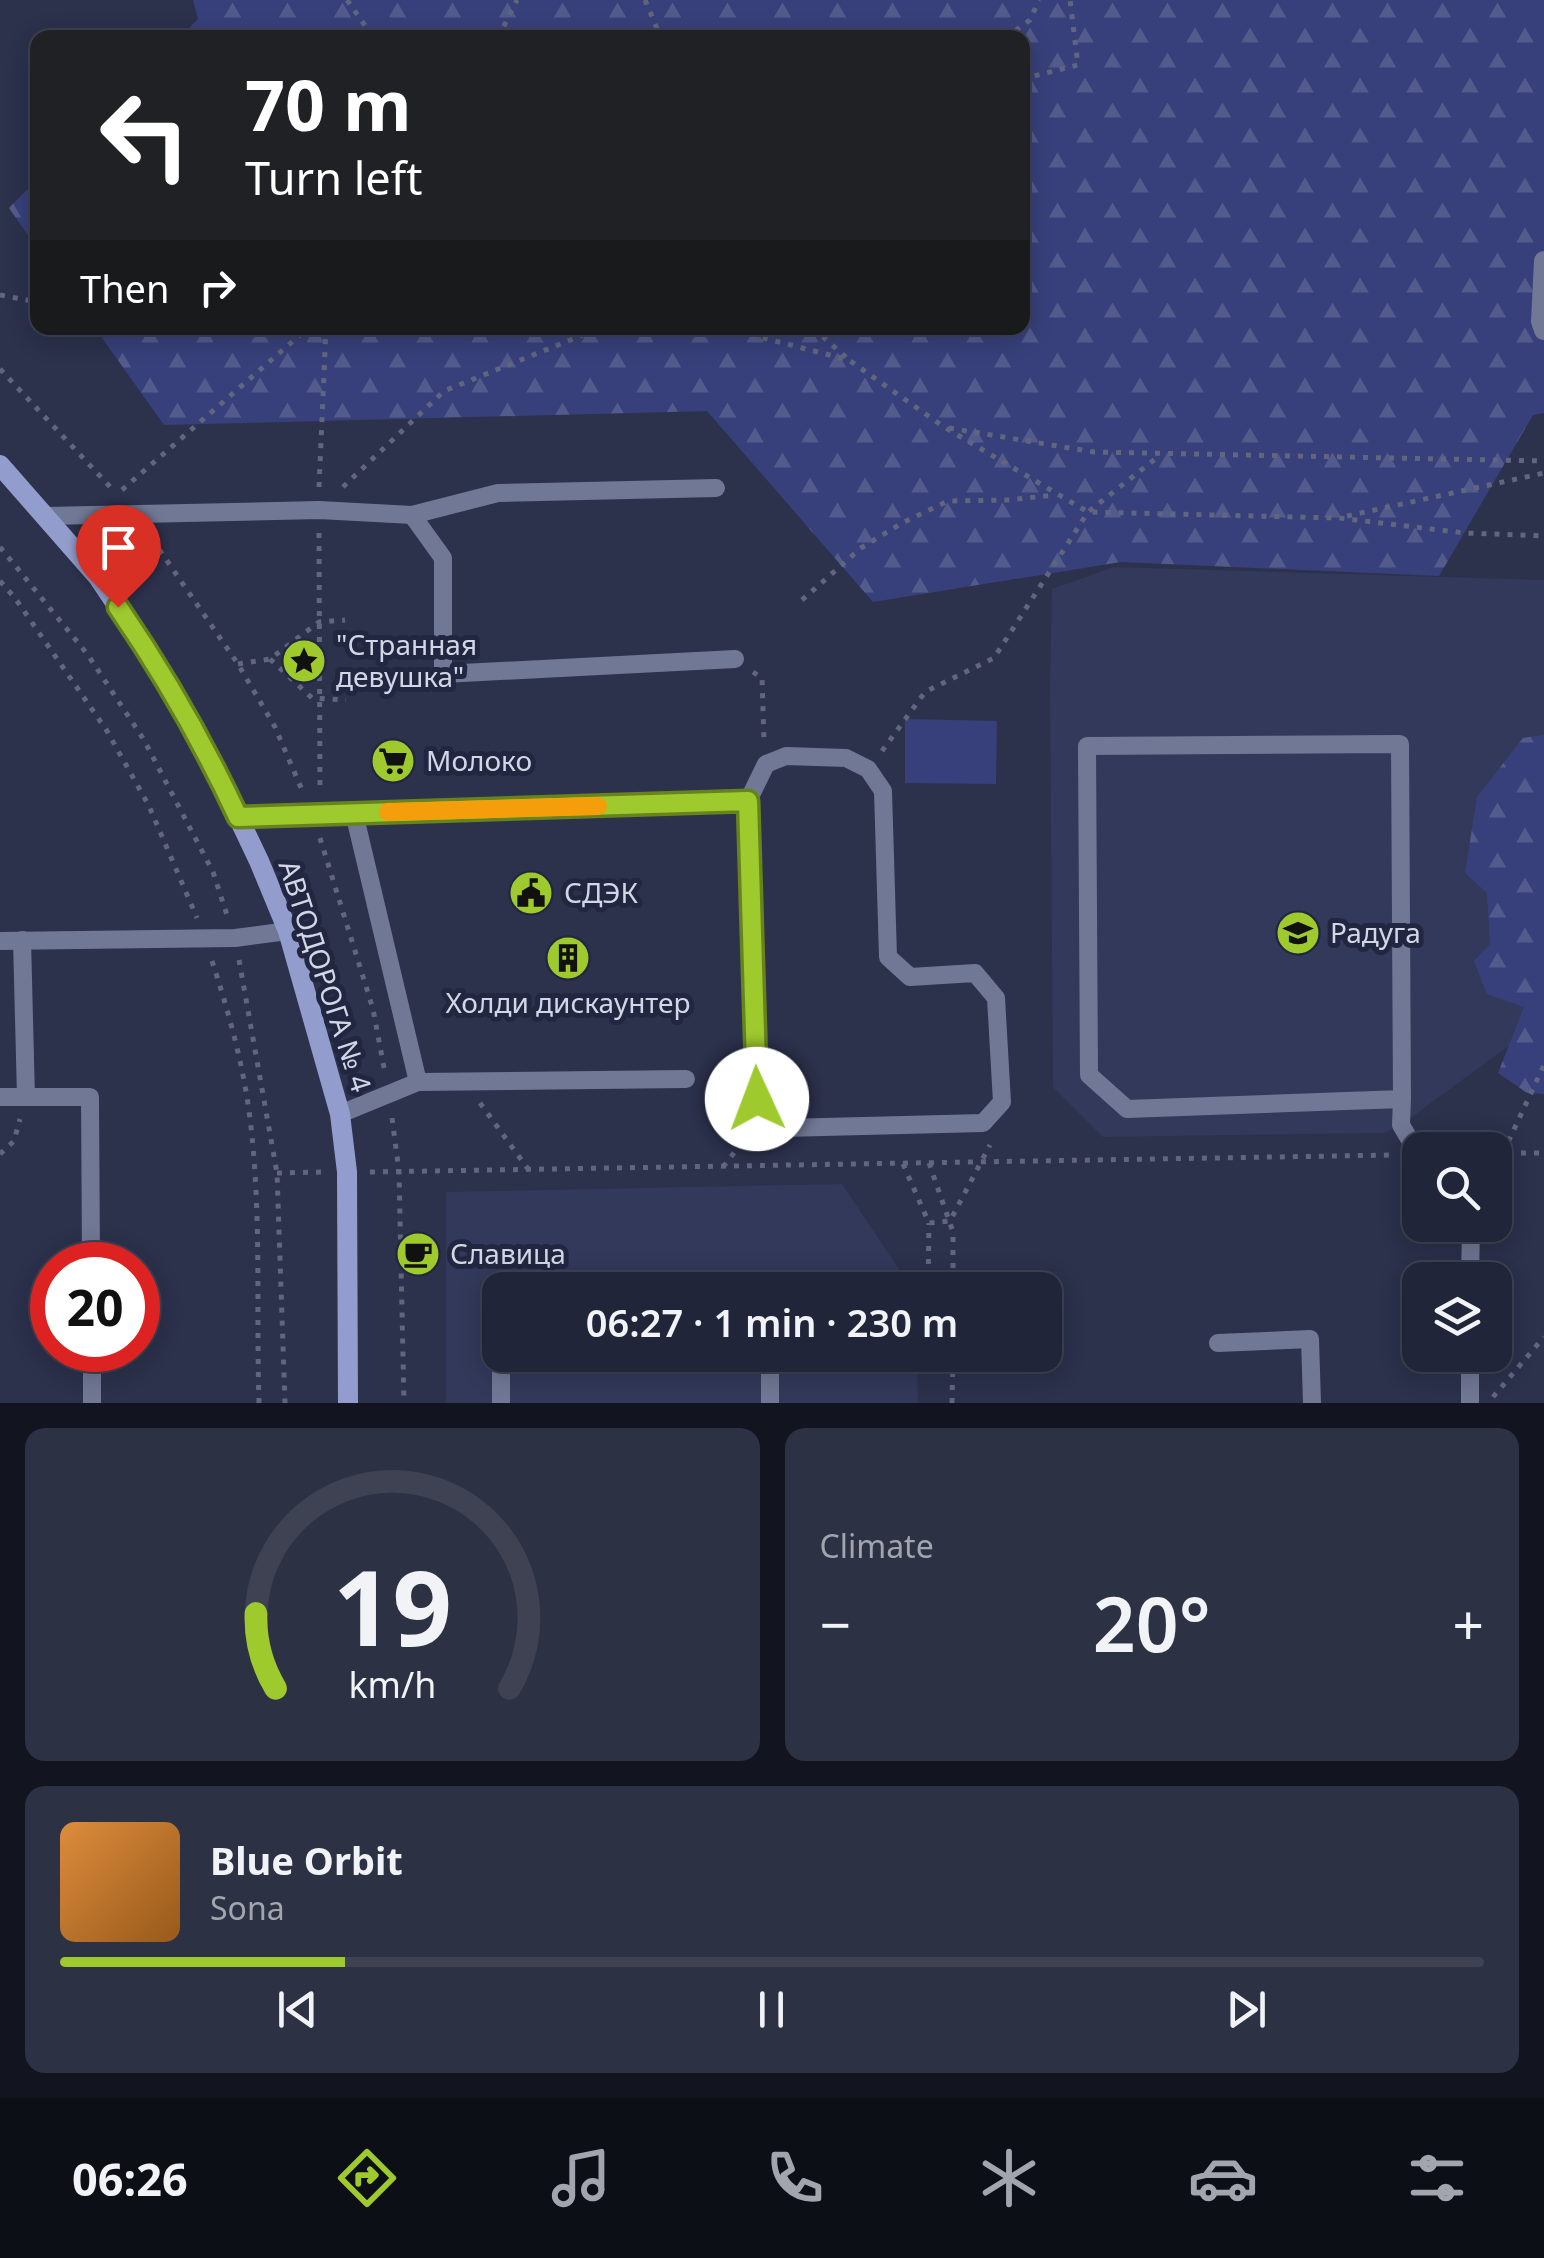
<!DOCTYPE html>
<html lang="en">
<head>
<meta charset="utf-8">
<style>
	body { margin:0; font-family:"Noto Sans",sans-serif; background:#2d3144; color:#f1f3f6; height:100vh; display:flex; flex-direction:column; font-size:38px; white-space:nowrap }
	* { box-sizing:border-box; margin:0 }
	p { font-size:32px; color:#a2a5ae }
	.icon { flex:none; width:55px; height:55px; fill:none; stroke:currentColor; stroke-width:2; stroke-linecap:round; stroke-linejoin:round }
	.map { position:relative; height:1403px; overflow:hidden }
	.details { display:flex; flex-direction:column; gap:25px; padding:25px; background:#12141f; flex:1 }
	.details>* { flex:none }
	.guide { position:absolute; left:30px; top:30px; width:1000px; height:305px; border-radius:20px; box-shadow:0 5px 25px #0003,0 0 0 2px #3e4253; background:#202124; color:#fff; overflow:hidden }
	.buttons { position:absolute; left:1402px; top:1132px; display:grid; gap:20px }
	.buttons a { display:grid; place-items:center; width:110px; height:110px; border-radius:20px; background:#212539; box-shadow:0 5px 25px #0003,0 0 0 2px #3e4253; font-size:50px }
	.speed { position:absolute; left:30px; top:1242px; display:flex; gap:20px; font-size:50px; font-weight:700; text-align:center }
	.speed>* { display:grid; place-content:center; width:130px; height:130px; border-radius:50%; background:#212539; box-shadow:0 5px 25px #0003,0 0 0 2px #3e4253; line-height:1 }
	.speed .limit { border:15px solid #d22; background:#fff; color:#111 }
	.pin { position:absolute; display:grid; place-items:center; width:85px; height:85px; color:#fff; margin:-102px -42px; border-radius:50% 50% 50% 0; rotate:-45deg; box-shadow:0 0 10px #0007 }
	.pin .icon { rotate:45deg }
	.me { position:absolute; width:110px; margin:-55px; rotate:358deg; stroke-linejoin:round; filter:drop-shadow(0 0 8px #0008) }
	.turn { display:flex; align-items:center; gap:35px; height:210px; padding:0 50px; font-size:45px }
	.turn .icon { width:130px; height:130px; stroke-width:2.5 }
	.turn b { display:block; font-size:70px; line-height:85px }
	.then { display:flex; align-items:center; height:95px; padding:0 50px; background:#0003; gap:20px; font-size:38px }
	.big { font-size:75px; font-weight:600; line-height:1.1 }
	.details .widget { flex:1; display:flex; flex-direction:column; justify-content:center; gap:15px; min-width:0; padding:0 35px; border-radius:20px; background:#2d3144 }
	.details .dial { align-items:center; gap:0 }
	.dial svg { height:260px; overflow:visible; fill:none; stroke:#3e4253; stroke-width:7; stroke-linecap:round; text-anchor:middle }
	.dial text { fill:#f1f3f6; stroke:none }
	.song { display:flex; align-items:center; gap:30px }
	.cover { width:120px; height:120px; border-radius:15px; background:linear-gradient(135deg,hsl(30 70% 55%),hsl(30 70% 35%)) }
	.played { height:10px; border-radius:5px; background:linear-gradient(90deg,#9eca2e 20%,#3e4253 20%) }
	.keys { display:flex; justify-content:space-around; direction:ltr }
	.heat { display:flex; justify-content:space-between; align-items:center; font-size:55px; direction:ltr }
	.details .tiles { flex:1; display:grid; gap:25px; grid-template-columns:1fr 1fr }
	.widget:last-child { grid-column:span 2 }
	.trip { position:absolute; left:482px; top:1272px; width:580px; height:100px; border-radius:20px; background:#212539; box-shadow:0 5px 25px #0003,0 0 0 2px #3e4253; font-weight:600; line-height:100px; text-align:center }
	.menu { display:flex; height:160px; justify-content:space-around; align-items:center; background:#0d0f17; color:#a2a5ae }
	.menu .icon { width:70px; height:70px }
	.menu .active { color:#9eca2e }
	.menu b { font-size:45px; color:#f1f3f6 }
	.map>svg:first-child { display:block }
</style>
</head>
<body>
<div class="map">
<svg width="1544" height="1403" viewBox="0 0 1544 1403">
	<defs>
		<pattern id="forest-firs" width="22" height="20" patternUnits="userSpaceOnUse" patternTransform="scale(2.5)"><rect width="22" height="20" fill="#37407a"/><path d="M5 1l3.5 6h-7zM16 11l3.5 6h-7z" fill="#535b8d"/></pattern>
	</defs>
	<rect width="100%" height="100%" fill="#2c314c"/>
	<g fill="#32395a">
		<polygon points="1113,567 1544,580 1544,1020 1401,1125 1384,1133 1103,1137 1053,1087 1050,687 1052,589"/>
		<polygon points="842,1184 913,1290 500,1290 500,1355 917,1355 918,1403 446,1403 446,1192"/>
	</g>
	<polygon fill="#37407a" points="905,719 997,721 996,784 905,783"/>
	<g fill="url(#forest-firs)">
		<polygon points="193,0 1544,0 1544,413 1533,415 1439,576 1121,562 873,602 707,411 164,425 95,328 1022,328 1022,38 180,37 198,19"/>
		<polygon points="37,180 37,248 9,208"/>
		<polygon points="1544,735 1544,1094 1527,1093 1498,1073 1524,1007 1487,994 1474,961 1490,944 1487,893 1465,873 1477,797 1523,738"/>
	</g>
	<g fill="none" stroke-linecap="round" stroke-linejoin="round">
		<g stroke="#61667e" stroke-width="5" stroke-dasharray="5 8" stroke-linecap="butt">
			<polyline points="347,0 371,34 376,38"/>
			<polyline points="645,0 661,38"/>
			<polyline points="498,38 517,0"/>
			<polyline points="1005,38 1030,20 1039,0"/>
			<polyline points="1022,79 1078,65 1070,0"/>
			<polyline points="0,295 38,302"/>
			<polyline points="725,328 849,360 944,427 1088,512 1339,518 1465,533 1544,536"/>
			<polyline points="813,328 848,359"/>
			<polyline points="0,369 114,491"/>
			<polyline points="949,428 1094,452 1544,461"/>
			<polyline points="319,487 326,328"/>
			<polyline points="343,487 444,391 600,328"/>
			<polyline points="122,490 308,328"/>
			<polyline points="1347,516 1544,473"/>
			<polyline points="319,533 320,792"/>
			<polyline points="152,539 238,664 275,727 302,790"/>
			<polyline points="0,547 88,655 144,740 213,872 227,915"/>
			<polyline points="0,581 15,598 107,731 149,806 197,918"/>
			<polyline points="802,600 861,548 902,523 948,501 1007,500 1056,495"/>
			<polyline points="270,659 312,698 346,700"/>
			<polyline points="238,664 270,659 319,622 345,620"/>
			<polyline points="753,672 762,678 764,741"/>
			<polyline points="882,751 925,692 994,658 1088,512 1159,456"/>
			<polyline points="320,838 373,1009 385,1073"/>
			<polyline points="239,960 277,1173 285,1403"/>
			<path d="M212 961C228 1010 242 1060 249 1111 262 1208 256 1306 259 1403"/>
			<polyline points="480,1103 528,1169"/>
			<polyline points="392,1118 399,1171 404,1403"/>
			<polyline points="1495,1153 1544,1153"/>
			<polyline points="1503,1153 1544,1065"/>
			<polyline points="0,1154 14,1141 20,1119"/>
			<polyline points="929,1163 953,1232 953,1290"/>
			<polyline points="903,1164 929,1223 950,1221 990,1145"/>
			<polyline points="723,1167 755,1126"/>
			<polyline points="370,1172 1394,1155"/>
			<polyline points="277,1173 324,1172"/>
			<polyline points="928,1290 929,1223"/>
			<polyline points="1493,1397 1544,1337"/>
			<polyline points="952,1403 953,1355"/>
		</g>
		<g stroke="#717895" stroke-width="18">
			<polyline points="412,515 443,558 443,674 735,659"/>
			<polyline points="46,516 319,510 412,515 498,493 716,488"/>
			<polyline points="238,817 748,801 757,1099 784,1128 983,1123 1002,1102 996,998 975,973 910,977 888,957 883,791 868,769 846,758 786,756 766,764 748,801"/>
			<polyline points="0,941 235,938 288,931"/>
			<polyline points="418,1082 686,1079"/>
			<polyline points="0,1097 26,1097 22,940"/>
			<polyline points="26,1097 90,1097 91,1265"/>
			<polyline points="1402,1099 1127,1109 1089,1075 1087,746 1400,744 1402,1099 1401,1125 1420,1157"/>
			<polyline points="340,1114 418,1082 354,813"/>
			<polyline points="1470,1280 1471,1225"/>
			<polyline points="1218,1343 1310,1339 1312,1403"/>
			<polyline points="92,1350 92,1403"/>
			<polyline points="760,1355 770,1369 770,1403"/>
			<polyline points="501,1403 501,1364 512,1355"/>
			<polyline points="1470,1403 1470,1355"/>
		</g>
		<polyline stroke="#717895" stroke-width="20" points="1544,261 1541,321 1544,330"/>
		<polyline stroke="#939dcd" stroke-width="20" points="0,465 98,577 158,666 211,760 259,861 288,931 340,1114 347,1172 348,1403"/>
	</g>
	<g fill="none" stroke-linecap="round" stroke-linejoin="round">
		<defs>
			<path id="route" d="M118 607C164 674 204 744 238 817L748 801 757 1099"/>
		</defs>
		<use href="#route" stroke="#67831e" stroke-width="25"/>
		<use href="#route" stroke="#9eca2e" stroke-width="18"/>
		<polyline stroke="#f59e0b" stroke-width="18" points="388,812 598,806"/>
	</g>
	<defs>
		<symbol id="sight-disc" viewBox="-11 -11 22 22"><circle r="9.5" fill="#9eca2e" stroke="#222741"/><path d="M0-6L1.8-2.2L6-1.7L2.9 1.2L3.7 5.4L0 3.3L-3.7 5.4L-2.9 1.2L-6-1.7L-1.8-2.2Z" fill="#111"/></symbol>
		<symbol id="supermarket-disc" viewBox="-11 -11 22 22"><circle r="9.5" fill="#9eca2e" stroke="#222741"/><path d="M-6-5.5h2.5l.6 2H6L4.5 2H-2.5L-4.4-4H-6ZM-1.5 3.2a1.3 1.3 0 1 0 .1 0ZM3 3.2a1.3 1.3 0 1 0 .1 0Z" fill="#111"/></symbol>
		<symbol id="civic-disc" viewBox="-11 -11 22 22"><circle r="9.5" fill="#9eca2e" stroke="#222741"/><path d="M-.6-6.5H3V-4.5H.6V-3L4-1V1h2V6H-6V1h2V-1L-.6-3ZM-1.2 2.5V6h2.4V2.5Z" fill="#111"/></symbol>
		<symbol id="school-disc" viewBox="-11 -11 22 22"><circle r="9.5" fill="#9eca2e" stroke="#222741"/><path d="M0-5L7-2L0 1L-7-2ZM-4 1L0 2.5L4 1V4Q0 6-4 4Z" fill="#111"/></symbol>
		<symbol id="building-disc" viewBox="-11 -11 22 22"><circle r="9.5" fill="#9eca2e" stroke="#222741"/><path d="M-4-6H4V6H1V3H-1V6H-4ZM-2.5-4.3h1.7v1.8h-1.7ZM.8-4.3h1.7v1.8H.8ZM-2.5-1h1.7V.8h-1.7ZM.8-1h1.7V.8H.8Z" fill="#111"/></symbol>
		<symbol id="cafe-disc" viewBox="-11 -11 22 22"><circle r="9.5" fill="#9eca2e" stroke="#222741"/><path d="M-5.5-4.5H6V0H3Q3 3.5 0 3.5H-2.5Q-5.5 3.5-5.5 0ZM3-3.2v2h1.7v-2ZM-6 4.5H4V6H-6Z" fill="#111"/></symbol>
	</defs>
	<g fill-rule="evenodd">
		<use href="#sight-disc" x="279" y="636" width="50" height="50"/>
		<use href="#supermarket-disc" x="368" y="736" width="50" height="50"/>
		<use href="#civic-disc" x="506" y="868" width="50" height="50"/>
		<use href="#school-disc" x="1273" y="908" width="50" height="50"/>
		<use href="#building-disc" x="543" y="933" width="50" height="50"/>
		<use href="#cafe-disc" x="393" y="1229" width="50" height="50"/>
	</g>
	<g text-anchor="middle" stroke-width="10" stroke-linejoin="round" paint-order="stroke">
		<g font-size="28" fill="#d2d6e7" stroke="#222741" text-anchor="start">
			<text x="336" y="655">"Странная<tspan x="336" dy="32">девушка"</tspan></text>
			<text x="426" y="771">Молоко</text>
			<text x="564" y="903">СДЭК</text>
			<text x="1330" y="943">Радуга</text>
			<text x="568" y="1013" text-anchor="middle">Холди дискаунтер</text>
			<text x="450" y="1264">Славица</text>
		</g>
		<g font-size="28" fill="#d2d6e7" stroke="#222741">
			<text transform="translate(325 976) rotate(72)" y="10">АВТОДОРОГА № 4</text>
		</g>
	</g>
</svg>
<div class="buttons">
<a><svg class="icon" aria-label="search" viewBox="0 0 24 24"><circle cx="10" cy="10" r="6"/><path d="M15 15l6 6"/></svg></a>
<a><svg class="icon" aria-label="layers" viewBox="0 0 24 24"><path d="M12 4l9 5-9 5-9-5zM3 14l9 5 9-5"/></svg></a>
</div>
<div class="speed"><div class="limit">20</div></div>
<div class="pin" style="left:118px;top:607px;background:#d93025"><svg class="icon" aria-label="arrive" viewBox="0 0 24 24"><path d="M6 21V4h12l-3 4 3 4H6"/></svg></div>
<svg class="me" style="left:757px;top:1099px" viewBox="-20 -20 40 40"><circle r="19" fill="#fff"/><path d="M0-13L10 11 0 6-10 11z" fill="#9eca2e"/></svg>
<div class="trip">06:27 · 1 min · 230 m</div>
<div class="guide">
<div class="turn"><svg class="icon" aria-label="left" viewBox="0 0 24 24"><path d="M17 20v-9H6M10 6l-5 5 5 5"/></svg><div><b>70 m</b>Turn left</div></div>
<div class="then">Then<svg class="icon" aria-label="right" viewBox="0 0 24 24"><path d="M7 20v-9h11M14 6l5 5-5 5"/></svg></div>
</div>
</div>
<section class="details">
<div class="tiles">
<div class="widget dial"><svg viewBox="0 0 100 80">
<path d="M14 69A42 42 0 1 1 86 69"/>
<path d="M14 69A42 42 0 0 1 8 46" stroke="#9eca2e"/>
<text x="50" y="56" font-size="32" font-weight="700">19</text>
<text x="50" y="72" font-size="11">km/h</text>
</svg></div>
<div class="widget"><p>Climate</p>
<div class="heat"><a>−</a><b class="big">20°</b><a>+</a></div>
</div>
<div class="widget">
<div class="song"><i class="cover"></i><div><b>Blue Orbit</b><p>Sona</p></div></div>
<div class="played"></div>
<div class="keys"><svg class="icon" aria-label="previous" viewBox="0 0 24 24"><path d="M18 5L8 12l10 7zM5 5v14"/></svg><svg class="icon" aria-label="pause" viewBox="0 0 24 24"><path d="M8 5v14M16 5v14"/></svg><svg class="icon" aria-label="next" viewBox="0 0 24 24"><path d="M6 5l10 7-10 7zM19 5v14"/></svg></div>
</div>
</div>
</section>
<nav class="menu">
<b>06:26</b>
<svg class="icon active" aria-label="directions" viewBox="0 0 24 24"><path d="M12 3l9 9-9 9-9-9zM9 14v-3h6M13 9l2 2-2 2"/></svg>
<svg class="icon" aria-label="music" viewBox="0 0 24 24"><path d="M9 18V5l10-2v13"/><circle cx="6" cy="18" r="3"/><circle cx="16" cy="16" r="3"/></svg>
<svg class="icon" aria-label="phone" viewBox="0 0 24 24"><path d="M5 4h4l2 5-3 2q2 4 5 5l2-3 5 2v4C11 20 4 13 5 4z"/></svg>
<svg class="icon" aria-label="climate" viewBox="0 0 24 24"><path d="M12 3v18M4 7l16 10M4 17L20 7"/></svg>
<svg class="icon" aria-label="car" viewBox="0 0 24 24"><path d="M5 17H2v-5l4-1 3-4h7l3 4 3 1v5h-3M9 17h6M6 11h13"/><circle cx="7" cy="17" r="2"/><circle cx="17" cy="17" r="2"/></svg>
<svg class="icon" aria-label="filters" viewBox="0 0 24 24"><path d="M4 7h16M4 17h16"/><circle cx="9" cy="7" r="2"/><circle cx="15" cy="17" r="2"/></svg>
</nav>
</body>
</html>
